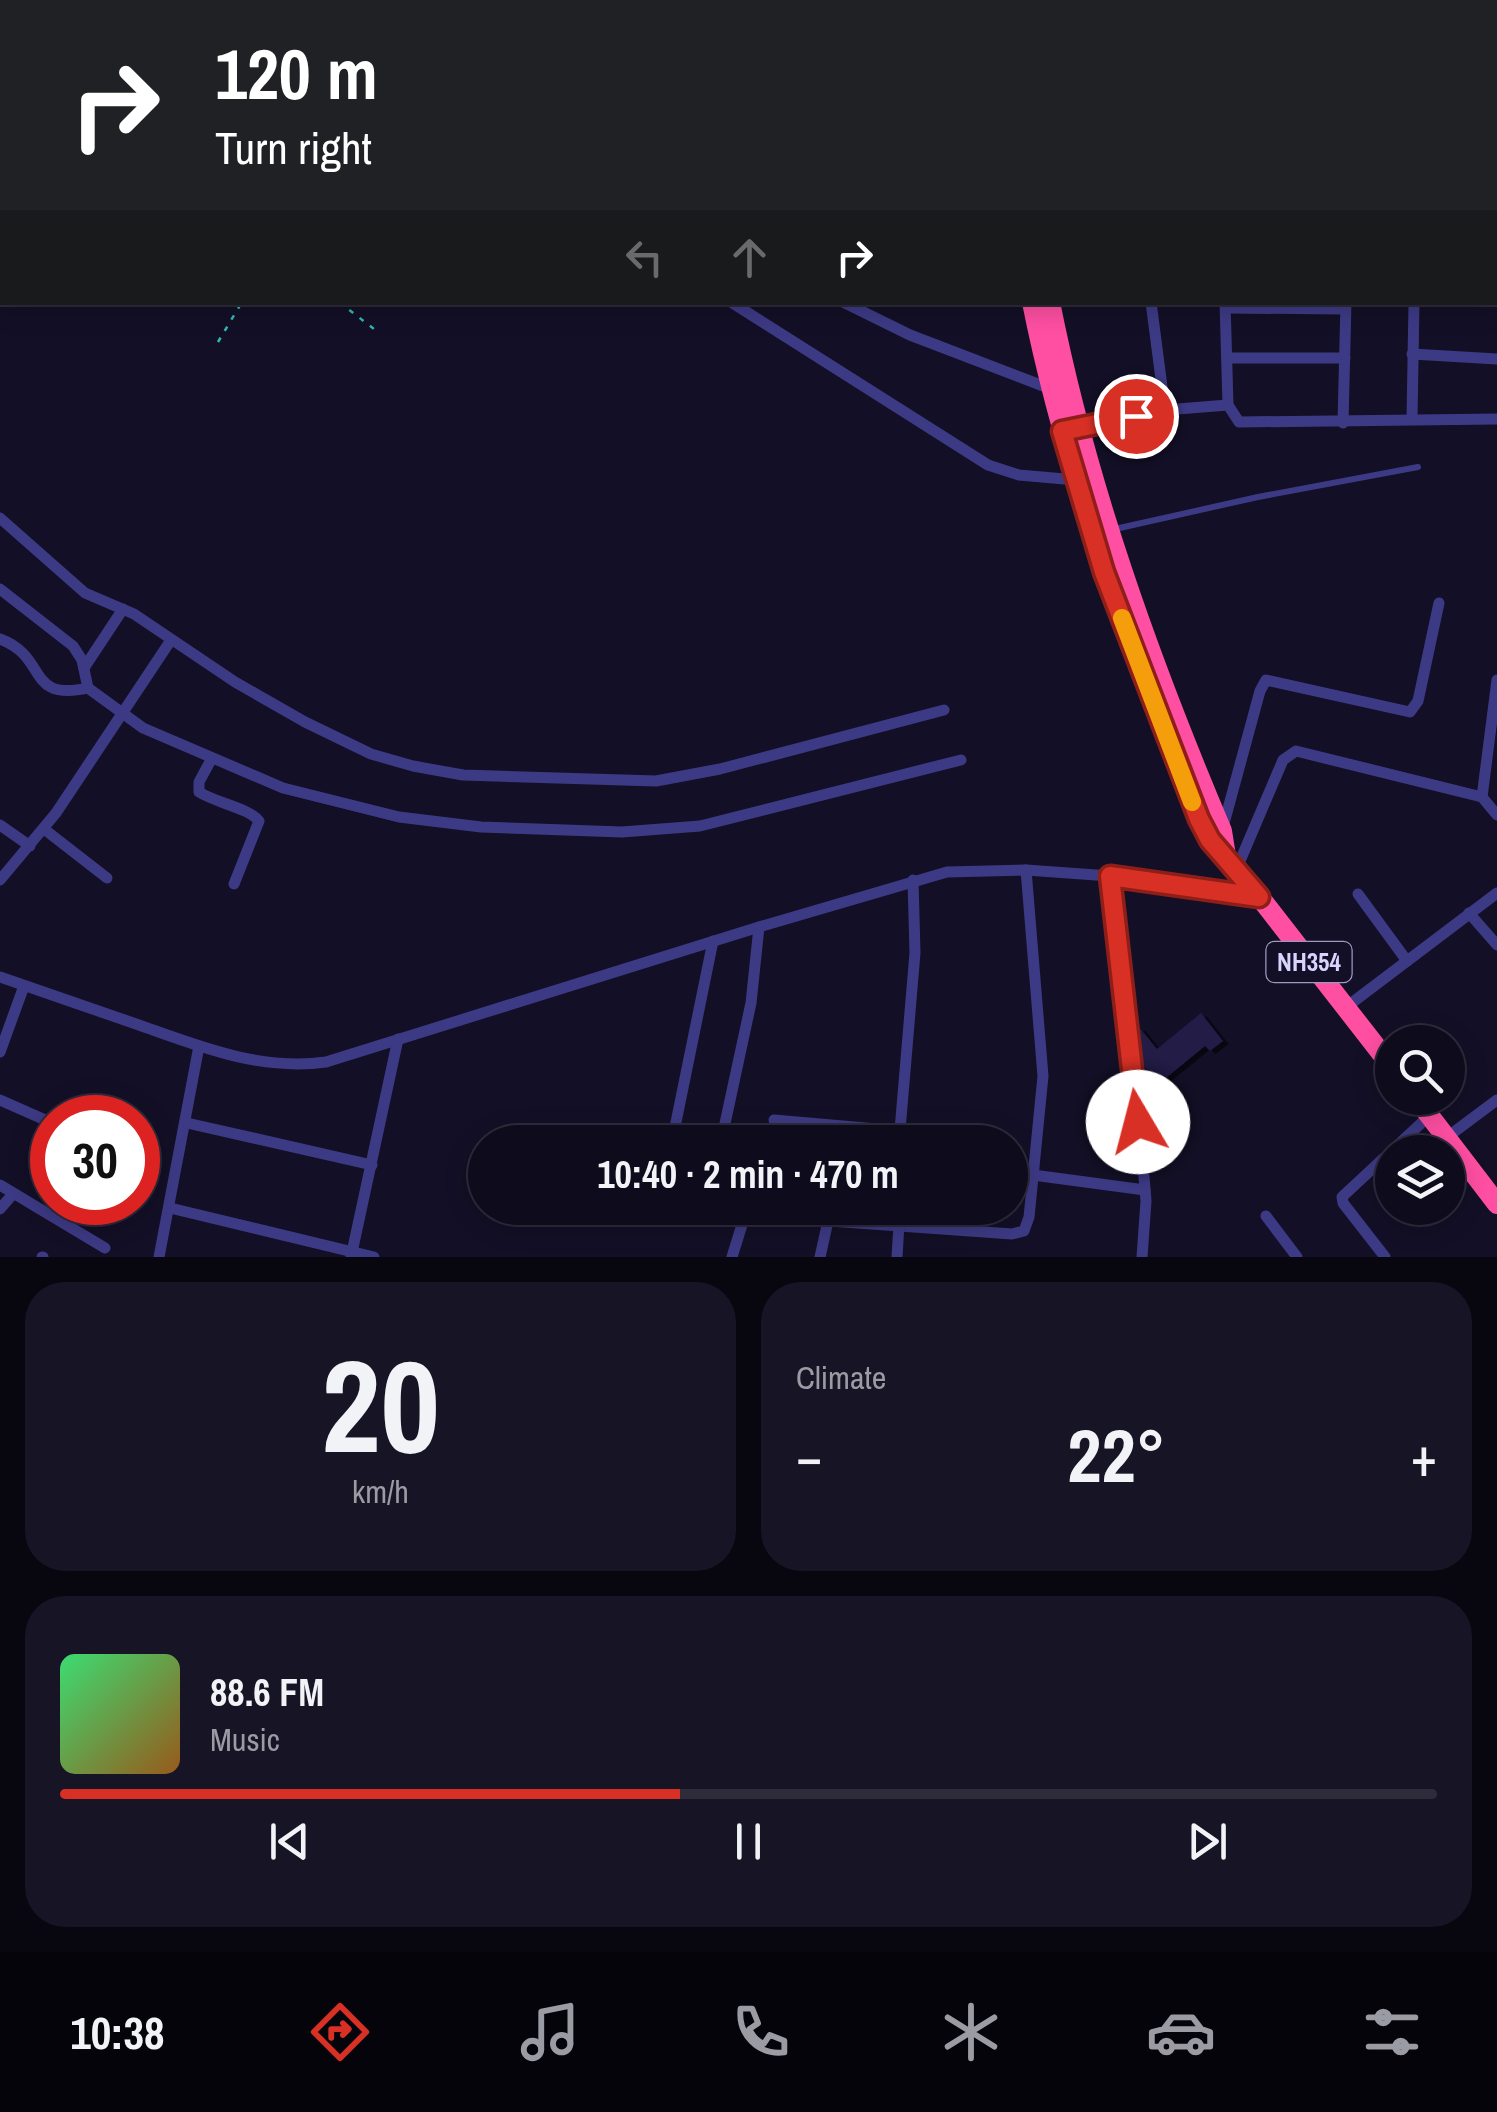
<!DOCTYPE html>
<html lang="en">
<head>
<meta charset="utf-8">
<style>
	body { margin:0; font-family:"Archivo Narrow",sans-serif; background:#171425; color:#f1f3f6; height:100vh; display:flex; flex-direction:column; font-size:38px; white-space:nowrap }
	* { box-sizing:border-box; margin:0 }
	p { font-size:32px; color:#9b9ba3 }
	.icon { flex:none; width:55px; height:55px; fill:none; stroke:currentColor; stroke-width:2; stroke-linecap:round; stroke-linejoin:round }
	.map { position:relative; height:1257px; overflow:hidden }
	.panel { display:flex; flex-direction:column; gap:25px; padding:25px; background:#08060f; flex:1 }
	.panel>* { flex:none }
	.banner { position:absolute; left:0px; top:0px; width:1498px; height:305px; box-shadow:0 5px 25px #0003,0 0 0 2px #2e2b3b; background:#202124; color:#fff; overflow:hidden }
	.controls { position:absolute; left:1375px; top:1025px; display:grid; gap:20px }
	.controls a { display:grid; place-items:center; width:90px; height:90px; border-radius:50%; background:#0e0b1c; box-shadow:0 5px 25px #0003,0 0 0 2px #2e2b3b; font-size:50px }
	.speed { position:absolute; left:30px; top:1095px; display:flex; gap:20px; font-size:50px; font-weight:700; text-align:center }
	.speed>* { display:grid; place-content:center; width:130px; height:130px; border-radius:50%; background:#0e0b1c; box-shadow:0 5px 25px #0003,0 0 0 2px #2e2b3b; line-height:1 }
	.speed .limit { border:15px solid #d22; background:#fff; color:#111 }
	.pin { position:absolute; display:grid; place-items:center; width:85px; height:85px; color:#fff; margin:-42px; border:5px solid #fff; border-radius:50%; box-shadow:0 2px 10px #0007 }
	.me { position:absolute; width:110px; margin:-55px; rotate:352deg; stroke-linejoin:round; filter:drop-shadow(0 0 8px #0008) }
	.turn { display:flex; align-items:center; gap:35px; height:210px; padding:0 50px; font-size:45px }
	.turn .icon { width:130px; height:130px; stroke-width:2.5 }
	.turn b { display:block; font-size:70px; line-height:85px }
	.lanes { display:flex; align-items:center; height:95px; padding:0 50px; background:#0003; justify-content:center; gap:50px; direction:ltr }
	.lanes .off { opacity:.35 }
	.big { font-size:75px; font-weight:800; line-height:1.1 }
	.panel .widget { flex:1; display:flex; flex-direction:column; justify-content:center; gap:15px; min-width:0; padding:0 35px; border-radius:40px; background:#171425 }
	.panel .dial { align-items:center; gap:0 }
	.dial b { font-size:130px; line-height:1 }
	.song { display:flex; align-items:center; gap:30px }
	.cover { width:120px; height:120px; border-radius:15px; background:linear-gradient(135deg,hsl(140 70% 55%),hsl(30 70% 35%)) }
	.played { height:10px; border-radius:5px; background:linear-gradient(90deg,#d93025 45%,#2e2b3b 45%) }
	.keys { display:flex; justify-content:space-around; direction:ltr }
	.heat { display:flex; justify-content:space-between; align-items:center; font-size:55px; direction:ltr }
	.panel .tiles { flex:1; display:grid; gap:25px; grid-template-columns:1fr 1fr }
	.widget:last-child { grid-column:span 2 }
	.trip { position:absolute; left:468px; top:1125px; width:560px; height:100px; border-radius:50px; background:#0e0b1c; box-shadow:0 5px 25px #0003,0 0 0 2px #2e2b3b; font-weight:800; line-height:100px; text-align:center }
	.tab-bar { display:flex; height:160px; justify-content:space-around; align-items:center; background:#06040b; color:#9b9ba3 }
	.tab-bar .icon { width:70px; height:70px }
	.tab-bar .active { color:#d93025 }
	.tab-bar b { font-size:45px; color:#f1f3f6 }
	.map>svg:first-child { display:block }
</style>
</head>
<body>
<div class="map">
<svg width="1497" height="1257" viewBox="0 0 1497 1257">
	<defs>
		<filter id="shadow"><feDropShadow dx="5.5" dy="3" stdDeviation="0" flood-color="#0009"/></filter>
	</defs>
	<rect width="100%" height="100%" fill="#130f26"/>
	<polygon fill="#241b47" filter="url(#shadow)" points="1201,1013 1223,1041 1210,1051 1205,1046 1161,1082 1165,1088 1159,1093 1153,1086 1157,1082 1136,1056 1139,1053 1127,1037 1139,1027 1157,1049"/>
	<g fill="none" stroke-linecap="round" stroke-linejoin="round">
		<g stroke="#2fb8b0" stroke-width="2.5" stroke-dasharray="5 8" stroke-linecap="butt">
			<polyline points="339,302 374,329"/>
			<polyline points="218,342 242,302"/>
		</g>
		<polyline stroke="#3d3a85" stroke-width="6" points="1115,529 1258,497 1418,467"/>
		<g stroke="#3d3a85" stroke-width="11">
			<polyline points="200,0 202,2"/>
			<polyline points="1334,0 1335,2"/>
			<polyline points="299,2 302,0"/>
			<polyline points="1492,2 1492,0"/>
			<polyline points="1495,93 1497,94"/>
			<polyline points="1495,215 1497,215"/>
			<polyline points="731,302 988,465 1019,475 1076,480"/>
			<polyline points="843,302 910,335 1051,389"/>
			<polyline points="1151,302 1165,410"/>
			<polyline points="1225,302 1228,405 1239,422 1497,419"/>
			<polyline points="1226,308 1345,309"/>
			<polyline points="1412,354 1497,359"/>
			<polyline points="1227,358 1345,358"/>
			<polyline points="1412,419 1414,302"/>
			<polyline points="1343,423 1346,302"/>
			<polyline points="1076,427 1165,410 1228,405"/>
			<polyline points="0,518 85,593 134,614 235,682 305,722 371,754 413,766 463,775 656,781 720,769 944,710"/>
			<polyline points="0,589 73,646 82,660 88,688 143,728 283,788 399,817 481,827 622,832 700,826 961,760"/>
			<path d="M0 639C49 657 25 702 88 688"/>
			<polyline points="84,668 123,609"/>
			<path d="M212 758 199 782V792C216 803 249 808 259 821L234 884"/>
			<polyline points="1482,797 1497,680"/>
			<polyline points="0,825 30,846"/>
			<polyline points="1223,827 1260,691 1266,680 1410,712 1418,701 1439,603"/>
			<polyline points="44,829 107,878"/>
			<polyline points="1237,868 1283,760 1296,751 1482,797 1497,815"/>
			<polyline points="1110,876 1142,1153 1146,1201 1142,1257"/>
			<polyline points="0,880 56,813 171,640"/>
			<polyline points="1358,894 1407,961"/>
			<polyline points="1469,913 1497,945"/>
			<path d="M0 977C46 993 93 1009 139 1025 201 1047 260 1071 326 1062L759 927 947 872 1026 870 1110 876 1259 897"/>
			<polyline points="1345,1008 1497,893"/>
			<polyline points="0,1052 24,986"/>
			<polyline points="0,1100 52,1123"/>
			<polyline points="774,1120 900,1131"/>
			<polyline points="187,1123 372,1165"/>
			<polyline points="674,1132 713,941"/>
			<polyline points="1446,1138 1497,1100"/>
			<polyline points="721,1142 751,1003 759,927"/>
			<polyline points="899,1142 915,953 913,880"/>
			<polyline points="1033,1175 1145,1190"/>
			<polyline points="0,1185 105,1248"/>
			<polyline points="170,1208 374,1257"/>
			<polyline points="697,1208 745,1215 1012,1234 1024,1231 1029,1217 1043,1076 1026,870"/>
			<polyline points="0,1209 13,1194"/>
			<polyline points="1266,1216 1297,1257"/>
			<polyline points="892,1224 894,1208"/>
			<polyline points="42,1257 43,1257"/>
			<polyline points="159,1257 199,1046"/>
			<polyline points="351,1257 398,1039"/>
			<polyline points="732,1257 745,1215"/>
			<polyline points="820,1257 828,1221"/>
			<polyline points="897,1257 899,1224"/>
			<polyline points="1385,1257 1343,1203 1342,1197 1430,1115"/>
		</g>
		<g stroke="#ff4fa3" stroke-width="20">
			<polyline points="985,0 986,2"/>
			<polyline points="1003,0 1003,2"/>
			<path d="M1032 302C1068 483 1133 648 1199 819L1210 840 1237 868 1392 1067"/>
			<path d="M1050 302C1086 484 1150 661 1222 831L1226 856"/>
			<polyline points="1416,1098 1497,1204"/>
		</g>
	</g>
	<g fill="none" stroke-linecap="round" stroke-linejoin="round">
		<defs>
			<polyline id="route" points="1136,416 1062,431 1104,572 1199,819 1210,840 1259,897 1110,876 1138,1122"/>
		</defs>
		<use href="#route" stroke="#8d1f18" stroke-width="25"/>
		<use href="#route" stroke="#d93025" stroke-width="18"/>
		<polyline stroke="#f59e0b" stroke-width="18" points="1122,618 1192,802"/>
	</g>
	<g text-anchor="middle" stroke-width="10" stroke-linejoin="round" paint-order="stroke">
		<rect fill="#130f26" stroke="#9e99be" stroke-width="2.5" x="1266.5" y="942" width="85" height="40" rx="8"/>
		<g font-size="25" font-weight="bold" fill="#d9d4ff">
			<text x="1309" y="971">NH354</text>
		</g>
	</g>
</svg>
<div class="controls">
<a><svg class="icon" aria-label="search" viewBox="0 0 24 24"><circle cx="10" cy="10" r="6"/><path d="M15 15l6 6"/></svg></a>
<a><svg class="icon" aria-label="layers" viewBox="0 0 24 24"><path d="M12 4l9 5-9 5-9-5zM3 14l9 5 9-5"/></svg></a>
</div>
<div class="speed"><div class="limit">30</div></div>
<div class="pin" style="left:1136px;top:416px;background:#d93025"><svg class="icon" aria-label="arrive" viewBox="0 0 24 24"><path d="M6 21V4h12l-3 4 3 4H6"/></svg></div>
<svg class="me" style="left:1138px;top:1122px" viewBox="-20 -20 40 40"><circle r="19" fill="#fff"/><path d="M0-13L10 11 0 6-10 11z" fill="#d93025"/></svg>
<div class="trip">10:40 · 2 min · 470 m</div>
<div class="banner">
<div class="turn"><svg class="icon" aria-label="right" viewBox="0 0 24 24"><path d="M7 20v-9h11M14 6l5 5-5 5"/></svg><div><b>120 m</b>Turn right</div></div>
<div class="lanes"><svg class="icon off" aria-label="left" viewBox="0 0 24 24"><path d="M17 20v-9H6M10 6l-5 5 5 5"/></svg><svg class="icon off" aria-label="ahead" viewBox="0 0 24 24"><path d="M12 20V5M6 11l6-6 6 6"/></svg><svg class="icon" aria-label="right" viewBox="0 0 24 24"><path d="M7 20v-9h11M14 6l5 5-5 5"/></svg></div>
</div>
</div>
<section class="panel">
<div class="tiles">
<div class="widget dial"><b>20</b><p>km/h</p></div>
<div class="widget"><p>Climate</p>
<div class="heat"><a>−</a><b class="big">22°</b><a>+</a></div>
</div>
<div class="widget">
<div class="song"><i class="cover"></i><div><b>88.6 FM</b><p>Music</p></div></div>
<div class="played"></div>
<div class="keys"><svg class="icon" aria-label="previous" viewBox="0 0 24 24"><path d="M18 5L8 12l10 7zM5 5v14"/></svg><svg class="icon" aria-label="pause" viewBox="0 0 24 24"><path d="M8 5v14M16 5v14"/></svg><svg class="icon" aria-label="next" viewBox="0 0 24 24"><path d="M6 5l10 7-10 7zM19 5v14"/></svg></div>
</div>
</div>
</section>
<nav class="tab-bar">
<b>10:38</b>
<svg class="icon active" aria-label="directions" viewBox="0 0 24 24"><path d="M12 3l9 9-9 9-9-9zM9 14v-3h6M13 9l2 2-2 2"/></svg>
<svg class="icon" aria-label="music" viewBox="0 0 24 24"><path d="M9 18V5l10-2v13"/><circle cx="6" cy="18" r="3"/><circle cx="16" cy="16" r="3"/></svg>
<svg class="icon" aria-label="phone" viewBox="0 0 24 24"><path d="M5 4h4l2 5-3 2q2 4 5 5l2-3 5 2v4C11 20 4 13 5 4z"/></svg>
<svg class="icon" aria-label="climate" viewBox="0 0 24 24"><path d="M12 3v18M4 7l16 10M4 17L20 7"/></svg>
<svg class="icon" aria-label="car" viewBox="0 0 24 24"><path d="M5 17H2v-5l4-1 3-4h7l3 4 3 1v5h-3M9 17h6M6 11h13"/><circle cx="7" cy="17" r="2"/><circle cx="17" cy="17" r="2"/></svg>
<svg class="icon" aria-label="filters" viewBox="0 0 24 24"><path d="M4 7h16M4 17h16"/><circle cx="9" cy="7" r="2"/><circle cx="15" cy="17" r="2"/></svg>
</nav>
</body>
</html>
